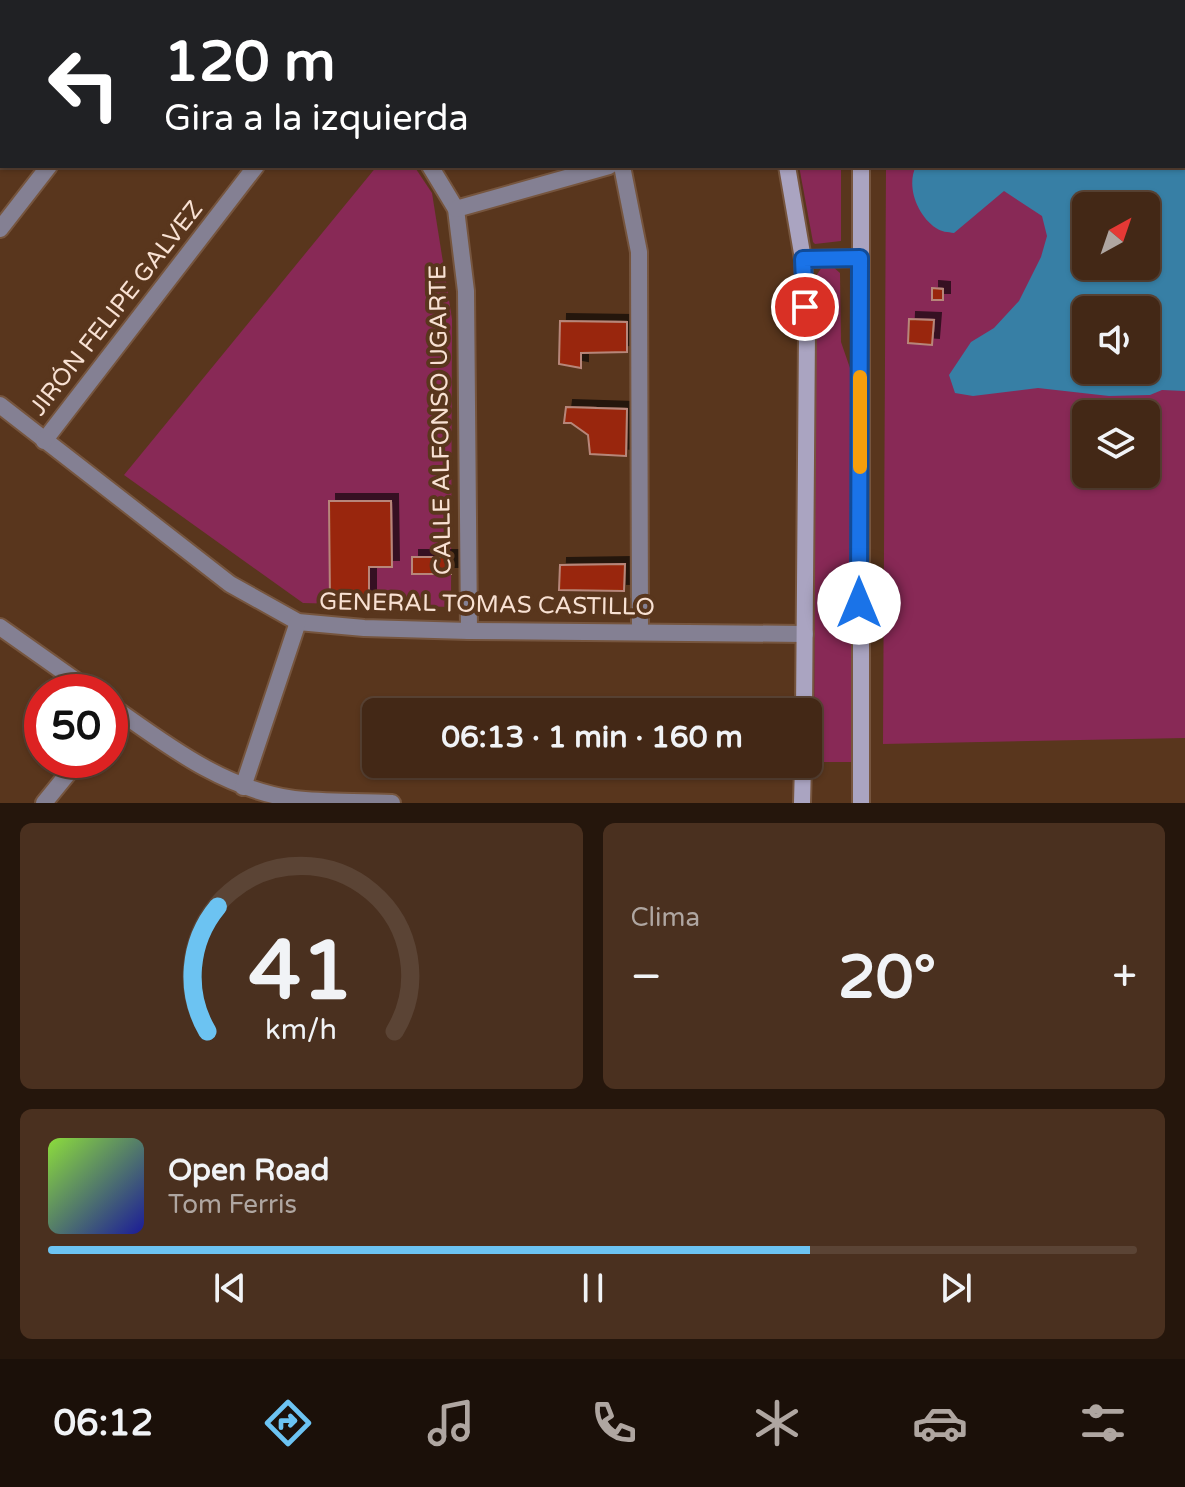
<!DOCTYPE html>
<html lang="es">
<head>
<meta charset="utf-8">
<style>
	body { margin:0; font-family:"Varela Round",sans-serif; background:#4a301f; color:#f1f3f6; height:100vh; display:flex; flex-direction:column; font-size:30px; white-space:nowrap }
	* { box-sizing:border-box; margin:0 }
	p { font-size:26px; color:#afa6a1 }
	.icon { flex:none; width:44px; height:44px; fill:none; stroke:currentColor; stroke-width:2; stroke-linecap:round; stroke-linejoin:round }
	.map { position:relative; height:803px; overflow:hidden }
	.side { display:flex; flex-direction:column; gap:20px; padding:20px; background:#25160c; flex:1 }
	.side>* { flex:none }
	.guide { position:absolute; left:0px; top:0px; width:1186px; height:168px; box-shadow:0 2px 6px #0004,0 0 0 2px #5b4435; background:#202124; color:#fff; overflow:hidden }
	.needle { width:52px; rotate:40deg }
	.fabs { position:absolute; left:1072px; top:192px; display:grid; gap:16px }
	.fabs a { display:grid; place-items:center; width:88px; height:88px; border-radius:12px; background:#432816; box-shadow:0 2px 6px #0004,0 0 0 2px #5b4435; font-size:40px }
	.speed { position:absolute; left:24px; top:674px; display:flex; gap:16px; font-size:40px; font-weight:700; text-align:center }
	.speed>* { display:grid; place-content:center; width:104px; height:104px; border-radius:50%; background:#432816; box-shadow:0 2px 6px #0004,0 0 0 2px #5b4435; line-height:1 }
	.speed .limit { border:12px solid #d22; background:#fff; color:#111 }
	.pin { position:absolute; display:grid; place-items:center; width:68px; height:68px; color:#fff; margin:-34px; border:4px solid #fff; border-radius:50%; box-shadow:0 2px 8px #0007 }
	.me { position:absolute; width:88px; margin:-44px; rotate:0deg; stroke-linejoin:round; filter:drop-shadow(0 0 6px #0008) }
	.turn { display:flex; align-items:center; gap:28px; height:168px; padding:0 32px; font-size:36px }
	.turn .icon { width:104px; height:104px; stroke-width:2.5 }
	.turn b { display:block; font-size:56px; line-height:68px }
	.big { font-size:60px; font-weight:700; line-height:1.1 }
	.side .card { flex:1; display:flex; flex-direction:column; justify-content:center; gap:12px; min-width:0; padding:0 28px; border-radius:12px; background:#4a301f }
	.side .dial { align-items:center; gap:0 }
	.dial svg { height:208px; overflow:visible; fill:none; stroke:#5b4435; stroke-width:7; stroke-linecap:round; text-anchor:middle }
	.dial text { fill:#f1f3f6; stroke:none }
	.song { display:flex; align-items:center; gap:24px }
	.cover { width:96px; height:96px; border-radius:12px; background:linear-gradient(135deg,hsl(90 70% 55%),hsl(240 70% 35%)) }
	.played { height:8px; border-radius:4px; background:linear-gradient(90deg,#6cc3f2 70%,#5b4435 70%) }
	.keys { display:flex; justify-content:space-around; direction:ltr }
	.heat { display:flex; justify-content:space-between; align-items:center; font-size:44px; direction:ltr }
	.side .tiles { flex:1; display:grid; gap:20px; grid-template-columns:1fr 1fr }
	.card:last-child { grid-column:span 2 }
	.trip { position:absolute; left:362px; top:698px; width:460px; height:80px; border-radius:12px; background:#432816; box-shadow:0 2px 6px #0004,0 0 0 2px #5b4435; font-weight:700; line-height:80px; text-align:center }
	.tab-bar { display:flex; height:128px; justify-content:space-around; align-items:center; background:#1b1009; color:#afa6a1 }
	.tab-bar .icon { width:56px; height:56px }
	.tab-bar .current { color:#6cc3f2 }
	.tab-bar b { font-size:36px; color:#f1f3f6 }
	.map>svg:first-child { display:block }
</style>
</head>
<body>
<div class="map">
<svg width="1185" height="803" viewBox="0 0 1185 803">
	<defs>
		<filter id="shadow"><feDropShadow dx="7" dy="-7" stdDeviation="0" flood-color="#0009"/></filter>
	</defs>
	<rect width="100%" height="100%" fill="#59361d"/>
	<g fill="#882956" fill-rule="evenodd">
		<path d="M888 0H1185V738L883 744 886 166H1184V2ZM1086 206H1146V266H1086ZM1086 310H1146V370H1086ZM1086 414H1146V474H1086Z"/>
		<polygon points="377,166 414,166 432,193 452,319 451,607 303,603 124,475"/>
		<polygon points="799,166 841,166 841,241 815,244 813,242"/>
		<polygon points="827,266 832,266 840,273 841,342 851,371 851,762 814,762 816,276 822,267"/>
	</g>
	<path fill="#377fa5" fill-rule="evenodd" d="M913 0H1185V391L1162 390 1150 395 1109 396 1038 388 973 396 955 393 949 375 971 342 994 328 1019 301 1041 257 1047 236 1042 216 1004 191 954 233C948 232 941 232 936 228 917 215 906 186 916 166H1184V2ZM1086 206H1146V266H1086ZM1086 310H1146V370H1086Z"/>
	<g fill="#992807" stroke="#b7867a" stroke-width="2" filter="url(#shadow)">
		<polygon points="932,288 943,289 943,300 932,300"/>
		<polygon points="909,319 934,320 932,345 908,343"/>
		<polygon points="560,321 627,322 627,352 581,353 581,368 559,364"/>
		<polygon points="566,407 627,409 626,456 590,454 588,435 571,423 564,423"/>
		<polygon points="329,501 391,501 392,567 369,567 369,601 330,601"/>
		<rect x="412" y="557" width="39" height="17"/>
		<polygon points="625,564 624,591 559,590 560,565"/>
	</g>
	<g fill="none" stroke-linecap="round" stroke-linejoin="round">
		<defs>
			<g id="street">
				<polyline points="3,0 6,2"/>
				<polyline points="279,0 282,2"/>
				<polyline points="533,0 535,2"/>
				<polyline points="179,2 180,0"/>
				<polyline points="430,166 456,209 466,291 469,631"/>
				<polyline points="622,166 639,252 640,632"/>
				<polyline points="456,209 609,166"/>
				<polyline points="0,229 49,166"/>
				<polyline points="0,405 230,584 298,622 364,628 469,631 805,634"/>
				<polyline points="44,441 256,166"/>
				<polyline points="0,627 92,692"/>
				<path d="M110 705C167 745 223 789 294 799 326 803 360 801 392 803"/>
				<polyline points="243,787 298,622"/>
				<polyline points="44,803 79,760"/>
			</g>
			<g id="secondary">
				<polyline points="743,0 745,2"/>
				<polyline points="829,0 837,2"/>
				<polyline points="864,0 864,2"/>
				<polyline points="804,2 810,0"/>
				<polyline points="787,166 803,259 807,332 804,712"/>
				<polyline points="861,166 861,803"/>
				<polyline points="803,259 860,258"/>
				<polyline points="802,803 803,764"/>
			</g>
		</defs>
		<use href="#street" stroke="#76553e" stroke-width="20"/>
		<use href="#secondary" stroke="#76553e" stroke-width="20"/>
		<use href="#street" stroke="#848093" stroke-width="16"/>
		<use href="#secondary" stroke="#aaa4c1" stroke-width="16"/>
	</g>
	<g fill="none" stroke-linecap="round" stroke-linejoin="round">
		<defs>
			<polyline id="route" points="805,307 803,259 860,258 859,603"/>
		</defs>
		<use href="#route" stroke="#114b97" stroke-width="20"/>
		<use href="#route" stroke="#1a73e8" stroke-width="14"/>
		<polyline stroke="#f59e0b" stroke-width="14" points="860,467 860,377"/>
	</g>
	<g text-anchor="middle" stroke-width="8" stroke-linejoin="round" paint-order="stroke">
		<g font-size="24" fill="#f8e1d3" stroke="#59361d">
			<text transform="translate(116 308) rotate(-52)" y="8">JIRÓN FELIPE GALVEZ</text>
			<text transform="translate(440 420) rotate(-91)" y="8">CALLE ALFONSO UGARTE</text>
			<text transform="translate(487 604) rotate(1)" y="8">GENERAL TOMAS CASTILLO</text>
		</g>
	</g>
</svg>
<div class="fabs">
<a><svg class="needle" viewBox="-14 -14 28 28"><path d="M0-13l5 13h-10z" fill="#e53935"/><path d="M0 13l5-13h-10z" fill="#afa6a1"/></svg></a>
<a><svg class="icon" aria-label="sound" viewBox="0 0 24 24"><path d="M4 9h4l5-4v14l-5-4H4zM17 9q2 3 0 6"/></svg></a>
<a><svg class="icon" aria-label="layers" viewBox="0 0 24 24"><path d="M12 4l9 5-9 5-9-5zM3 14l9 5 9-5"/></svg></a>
</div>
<div class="speed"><div class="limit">50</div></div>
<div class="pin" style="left:805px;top:307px;background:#d93025"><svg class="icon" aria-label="arrive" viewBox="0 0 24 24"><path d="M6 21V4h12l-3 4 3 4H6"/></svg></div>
<svg class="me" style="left:859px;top:603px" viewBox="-20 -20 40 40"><circle r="19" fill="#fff"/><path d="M0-13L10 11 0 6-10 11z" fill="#1a73e8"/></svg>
<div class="trip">06:13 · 1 min · 160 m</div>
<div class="guide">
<div class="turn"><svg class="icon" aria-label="left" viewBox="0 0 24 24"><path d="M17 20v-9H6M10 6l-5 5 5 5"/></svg><div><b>120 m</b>Gira a la izquierda</div></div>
</div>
</div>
<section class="side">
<div class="tiles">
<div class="card dial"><svg viewBox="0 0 100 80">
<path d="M14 69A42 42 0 1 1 86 69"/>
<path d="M14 69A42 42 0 0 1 18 21" stroke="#6cc3f2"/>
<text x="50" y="56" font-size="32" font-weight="700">41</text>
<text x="50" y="72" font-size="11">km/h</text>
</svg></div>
<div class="card"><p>Clima</p>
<div class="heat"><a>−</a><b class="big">20°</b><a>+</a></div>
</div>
<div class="card">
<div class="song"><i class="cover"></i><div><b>Open Road</b><p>Tom Ferris</p></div></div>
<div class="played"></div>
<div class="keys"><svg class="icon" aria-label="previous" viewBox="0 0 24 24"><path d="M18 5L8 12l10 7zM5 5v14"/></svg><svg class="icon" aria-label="pause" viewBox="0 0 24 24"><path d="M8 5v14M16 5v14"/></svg><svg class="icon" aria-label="next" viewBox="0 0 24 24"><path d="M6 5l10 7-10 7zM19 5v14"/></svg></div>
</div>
</div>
</section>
<nav class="tab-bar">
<b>06:12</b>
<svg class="icon current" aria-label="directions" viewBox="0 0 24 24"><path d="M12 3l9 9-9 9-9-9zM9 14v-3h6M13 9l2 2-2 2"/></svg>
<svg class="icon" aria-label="music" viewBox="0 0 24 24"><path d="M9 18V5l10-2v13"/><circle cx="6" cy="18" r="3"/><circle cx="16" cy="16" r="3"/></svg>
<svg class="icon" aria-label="phone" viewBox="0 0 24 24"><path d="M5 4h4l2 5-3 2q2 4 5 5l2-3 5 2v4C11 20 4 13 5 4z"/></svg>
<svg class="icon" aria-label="climate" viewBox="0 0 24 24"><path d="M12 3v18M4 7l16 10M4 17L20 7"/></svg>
<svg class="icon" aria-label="car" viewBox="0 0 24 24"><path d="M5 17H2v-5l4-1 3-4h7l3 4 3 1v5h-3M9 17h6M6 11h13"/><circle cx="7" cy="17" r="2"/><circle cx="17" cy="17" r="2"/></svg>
<svg class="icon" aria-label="filters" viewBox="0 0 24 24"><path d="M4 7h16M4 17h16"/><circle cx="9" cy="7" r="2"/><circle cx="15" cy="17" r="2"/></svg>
</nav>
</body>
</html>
